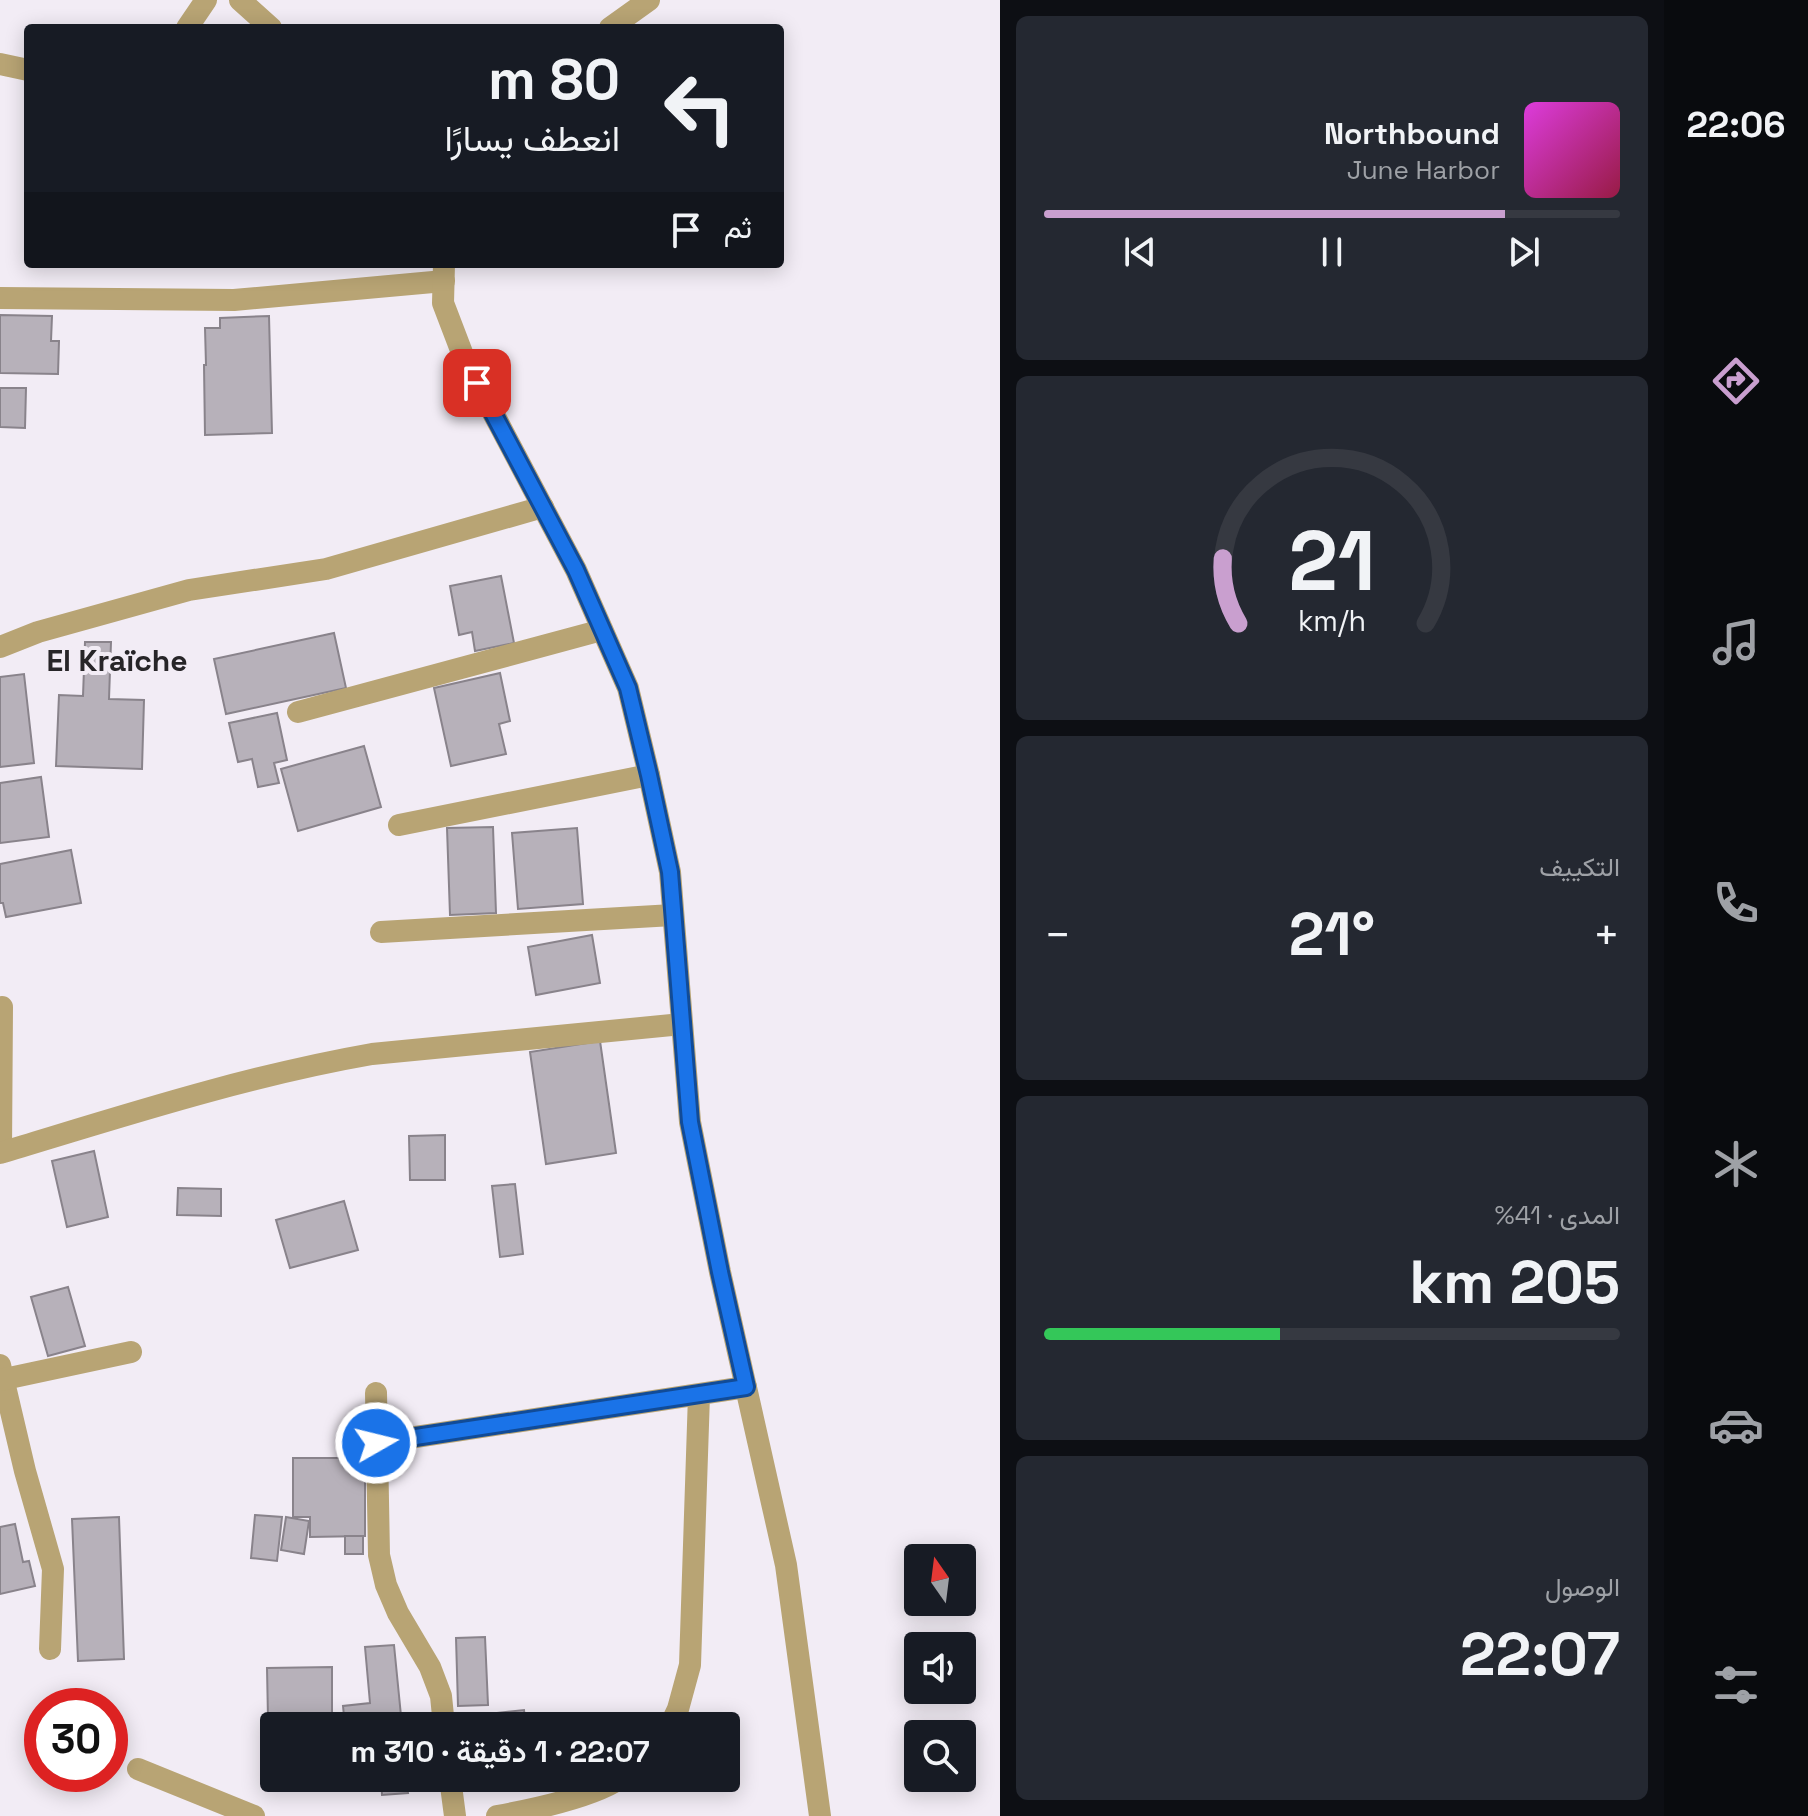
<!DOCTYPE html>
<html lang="ar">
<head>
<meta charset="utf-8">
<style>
	body { margin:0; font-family:"Space Grotesk",Vazirmatn,sans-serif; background:#242831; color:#f1f3f6; direction:rtl; height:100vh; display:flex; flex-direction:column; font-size:30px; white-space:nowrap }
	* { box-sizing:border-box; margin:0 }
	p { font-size:26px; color:#9ea1a6 }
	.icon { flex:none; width:44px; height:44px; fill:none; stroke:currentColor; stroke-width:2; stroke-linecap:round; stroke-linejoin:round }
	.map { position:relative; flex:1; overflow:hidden; direction:ltr }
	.panel { display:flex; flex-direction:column; gap:16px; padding:16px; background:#0d0f14; width:664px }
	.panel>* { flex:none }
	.banner { position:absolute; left:24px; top:24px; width:760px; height:244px; border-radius:8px; box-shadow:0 4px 20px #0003; direction:rtl; background:#171b24; color:#f1f3f6; overflow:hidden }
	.needle { width:52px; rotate:346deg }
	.tools { position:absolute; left:904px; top:1544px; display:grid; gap:16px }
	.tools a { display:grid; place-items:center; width:72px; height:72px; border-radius:8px; background:#171b24; box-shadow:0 4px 20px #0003; font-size:40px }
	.speed { position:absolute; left:24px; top:1688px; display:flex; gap:16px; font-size:40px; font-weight:700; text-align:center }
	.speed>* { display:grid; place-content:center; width:104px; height:104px; border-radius:50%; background:#171b24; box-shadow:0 4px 20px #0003; line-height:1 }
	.speed .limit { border:12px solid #d22; background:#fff; color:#111 }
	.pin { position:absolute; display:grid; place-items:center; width:68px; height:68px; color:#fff; margin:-34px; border-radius:16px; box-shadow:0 4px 12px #0006 }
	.me { position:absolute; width:88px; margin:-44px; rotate:82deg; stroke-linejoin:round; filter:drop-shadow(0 0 6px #0008) }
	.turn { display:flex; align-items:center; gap:28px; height:168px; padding:0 32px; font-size:36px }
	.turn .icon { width:104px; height:104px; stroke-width:2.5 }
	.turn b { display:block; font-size:56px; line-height:68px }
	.then { display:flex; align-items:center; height:76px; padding:0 32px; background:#0003; gap:16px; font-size:30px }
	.big { font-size:60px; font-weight:600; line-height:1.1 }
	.panel .card { flex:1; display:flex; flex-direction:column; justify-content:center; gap:12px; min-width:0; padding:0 28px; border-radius:12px; background:#242831 }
	.panel .dial { align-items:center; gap:0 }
	.dial svg { height:208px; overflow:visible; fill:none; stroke:#363941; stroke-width:7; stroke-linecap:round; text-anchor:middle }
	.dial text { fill:#f1f3f6; stroke:none }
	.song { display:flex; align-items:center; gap:24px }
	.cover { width:96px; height:96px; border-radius:12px; background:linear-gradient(135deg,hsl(300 70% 55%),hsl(340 70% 35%)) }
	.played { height:8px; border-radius:4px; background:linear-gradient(90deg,#c99fcf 80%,#363941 80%) }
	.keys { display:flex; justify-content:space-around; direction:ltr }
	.heat { display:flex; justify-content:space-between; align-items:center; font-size:44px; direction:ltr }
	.charge { height:12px; border-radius:6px; background:linear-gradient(90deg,#34c759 41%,#363941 0) }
	.trip { position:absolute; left:260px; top:1712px; width:480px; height:80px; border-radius:8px; background:#171b24; box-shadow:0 4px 20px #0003; font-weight:600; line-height:80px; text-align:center; direction:rtl }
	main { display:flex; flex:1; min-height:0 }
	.tabs { display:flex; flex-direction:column; width:144px; justify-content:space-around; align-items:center; background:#090b0e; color:#9ea1a6 }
	.tabs .icon { width:56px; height:56px }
	.tabs .current { color:#c99fcf }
	.tabs b { font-size:36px; color:#f1f3f6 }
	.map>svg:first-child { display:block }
</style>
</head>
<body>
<main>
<nav class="tabs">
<b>22:06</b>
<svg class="icon current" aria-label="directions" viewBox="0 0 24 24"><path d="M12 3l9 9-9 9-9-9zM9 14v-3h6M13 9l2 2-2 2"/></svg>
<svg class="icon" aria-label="music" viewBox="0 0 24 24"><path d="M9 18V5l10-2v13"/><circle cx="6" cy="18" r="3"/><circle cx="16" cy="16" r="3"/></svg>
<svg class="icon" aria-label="phone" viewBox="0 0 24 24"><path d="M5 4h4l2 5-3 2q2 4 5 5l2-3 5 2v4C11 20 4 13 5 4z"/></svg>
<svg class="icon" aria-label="climate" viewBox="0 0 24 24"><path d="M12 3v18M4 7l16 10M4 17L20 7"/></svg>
<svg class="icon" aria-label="car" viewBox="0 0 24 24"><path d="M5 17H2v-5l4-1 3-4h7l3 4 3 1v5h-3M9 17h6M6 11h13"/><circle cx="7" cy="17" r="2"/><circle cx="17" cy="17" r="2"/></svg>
<svg class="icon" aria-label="filters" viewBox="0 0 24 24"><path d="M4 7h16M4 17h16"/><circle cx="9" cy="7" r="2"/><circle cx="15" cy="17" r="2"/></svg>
</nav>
<section class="panel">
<div class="card">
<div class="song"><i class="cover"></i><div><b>Northbound</b><p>June Harbor</p></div></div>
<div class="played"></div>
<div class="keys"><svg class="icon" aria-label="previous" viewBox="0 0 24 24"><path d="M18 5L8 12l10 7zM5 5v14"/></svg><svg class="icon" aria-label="pause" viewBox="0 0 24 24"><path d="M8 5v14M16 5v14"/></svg><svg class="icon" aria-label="next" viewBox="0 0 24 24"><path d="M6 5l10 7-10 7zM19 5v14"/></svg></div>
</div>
<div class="card dial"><svg viewBox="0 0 100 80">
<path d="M14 69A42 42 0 1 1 86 69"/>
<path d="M14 69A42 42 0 0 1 8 44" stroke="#c99fcf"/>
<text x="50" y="56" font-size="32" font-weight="700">21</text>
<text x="50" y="72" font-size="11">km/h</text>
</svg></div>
<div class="card"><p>التكييف</p>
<div class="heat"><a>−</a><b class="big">21°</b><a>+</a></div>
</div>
<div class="card"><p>المدى · 41%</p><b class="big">205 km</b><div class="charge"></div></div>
<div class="card"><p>الوصول</p><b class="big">22:07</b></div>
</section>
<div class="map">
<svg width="1000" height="1816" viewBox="0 0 1000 1816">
	<rect width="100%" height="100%" fill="#f2ecf5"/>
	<g fill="#b7b1ba" stroke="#89838b" stroke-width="2">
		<polygon points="0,315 52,316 51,341 59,341 58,374 0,373"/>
		<polygon points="269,316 272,433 205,435 204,365 206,365 205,328 220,328 220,318"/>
		<polygon points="0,388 26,388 25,428 0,427"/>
		<polygon points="501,576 514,643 475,651 472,632 459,635 450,586"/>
		<polygon points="334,633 346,688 226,714 214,659"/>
		<polygon points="85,642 111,642 109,699 144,700 142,769 56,766 59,695 83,696"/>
		<polygon points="500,673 510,721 499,724 506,754 451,766 434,688"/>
		<polygon points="24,674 34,763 0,767 0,677"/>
		<polygon points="277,713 287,760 274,763 279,783 258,787 252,759 238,762 229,723"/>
		<polygon points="364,746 381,807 298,831 281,769"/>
		<polygon points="41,777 49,837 0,843 0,783"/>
		<polygon points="493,827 496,913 450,915 447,828"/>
		<polygon points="577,828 583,904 518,909 512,833"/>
		<polygon points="71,850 81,903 6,917 3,903 0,903 0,864"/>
		<polygon points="592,935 600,983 536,995 528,947"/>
		<polygon points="600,1041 616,1153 546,1164 530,1052"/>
		<polygon points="445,1135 445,1180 410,1180 409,1136"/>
		<polygon points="94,1151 108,1217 67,1227 52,1161"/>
		<polygon points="515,1184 523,1254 500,1257 492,1186"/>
		<polygon points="178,1188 221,1189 221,1216 177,1215"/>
		<polygon points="344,1201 358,1250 290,1268 276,1220"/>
		<polygon points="68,1287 85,1346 48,1356 31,1297"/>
		<polygon points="293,1458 365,1458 365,1536 310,1537 310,1517 293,1517"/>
		<polygon points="255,1515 282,1517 277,1561 251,1558"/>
		<polygon points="119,1517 124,1659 78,1661 72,1519"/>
		<polygon points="286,1517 309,1521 304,1554 281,1550"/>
		<polygon points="15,1524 23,1562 29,1561 35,1586 0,1594 0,1527"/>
		<rect x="345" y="1536" width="18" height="18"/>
		<polygon points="485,1637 488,1705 458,1706 456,1638"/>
		<polygon points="394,1645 402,1726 345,1726 343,1706 370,1703 365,1647"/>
		<polygon points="332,1667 332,1726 274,1726 274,1769 269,1769 267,1668"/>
		<polygon points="524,1710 526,1726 490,1726 489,1714"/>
		<polygon points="381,1778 406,1778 408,1793 382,1795"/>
	</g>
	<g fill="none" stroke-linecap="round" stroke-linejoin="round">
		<g stroke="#b8a474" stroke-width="22">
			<polyline points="240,0 271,28"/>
			<polyline points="187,28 206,0"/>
			<polyline points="0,64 28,70"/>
			<polyline points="0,298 234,300 444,281"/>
			<polyline points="0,647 38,632 189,590 326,569 543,507"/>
			<polyline points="298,712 602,630"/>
			<polyline points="399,825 649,775"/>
			<polyline points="381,932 673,915"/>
			<polyline points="1,1152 2,1007"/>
			<path d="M0 1153C123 1116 246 1076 372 1054L682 1024"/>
			<polyline points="0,1365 25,1471 53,1569 50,1649"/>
			<polyline points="0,1380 131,1352"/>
			<polyline points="376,1393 379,1555 386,1585 398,1613 430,1667 441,1696 444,1726"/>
			<polyline points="376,1443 746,1387"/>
			<polyline points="670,1726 678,1709 690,1665 699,1395"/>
			<polyline points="138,1769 254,1816"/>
			<polyline points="450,1778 455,1816"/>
			<path d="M497 1816C531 1810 593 1797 621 1778"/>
		</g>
		<g stroke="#b8a474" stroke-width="22">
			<polyline points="610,28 649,0"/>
			<polyline points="444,264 443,303 464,358 576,570 628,688 649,775 670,872 690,1122 720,1272 786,1565 820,1816"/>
		</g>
	</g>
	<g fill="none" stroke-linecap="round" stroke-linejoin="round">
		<defs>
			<polyline id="route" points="376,1443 746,1387 720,1272 690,1122 670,872 649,775 628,688 576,570 477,383"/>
		</defs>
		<use href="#route" stroke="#114b97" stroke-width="20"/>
		<use href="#route" stroke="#1a73e8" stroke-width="14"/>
	</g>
	<g text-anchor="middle" stroke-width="8" stroke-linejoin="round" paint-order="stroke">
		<g font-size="30" font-weight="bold" fill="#272528" stroke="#f2ecf5">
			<text x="117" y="671">El Kraïche</text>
		</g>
	</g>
</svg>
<div class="tools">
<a><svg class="needle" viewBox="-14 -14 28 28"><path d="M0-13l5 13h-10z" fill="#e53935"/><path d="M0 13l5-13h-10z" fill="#9ea1a6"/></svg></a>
<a><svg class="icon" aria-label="sound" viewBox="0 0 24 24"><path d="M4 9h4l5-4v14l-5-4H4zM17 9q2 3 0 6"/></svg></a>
<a><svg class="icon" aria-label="search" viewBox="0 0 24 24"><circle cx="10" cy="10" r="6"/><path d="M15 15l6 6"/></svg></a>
</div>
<div class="speed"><div class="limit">30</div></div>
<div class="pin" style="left:477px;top:383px;background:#d93025"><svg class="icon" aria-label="arrive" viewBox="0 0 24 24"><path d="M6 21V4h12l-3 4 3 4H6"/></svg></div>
<svg class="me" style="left:376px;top:1443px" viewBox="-20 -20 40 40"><circle r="17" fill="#1a73e8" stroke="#fff" stroke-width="3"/><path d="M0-11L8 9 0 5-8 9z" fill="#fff"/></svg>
<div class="trip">22:07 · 1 دقيقة · 310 m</div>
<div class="banner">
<div class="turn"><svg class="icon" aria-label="left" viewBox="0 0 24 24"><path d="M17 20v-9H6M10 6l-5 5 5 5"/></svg><div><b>80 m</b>انعطف يسارًا</div></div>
<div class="then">ثم<svg class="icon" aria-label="arrive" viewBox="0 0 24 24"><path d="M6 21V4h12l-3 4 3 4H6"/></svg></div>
</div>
</div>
</main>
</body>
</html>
